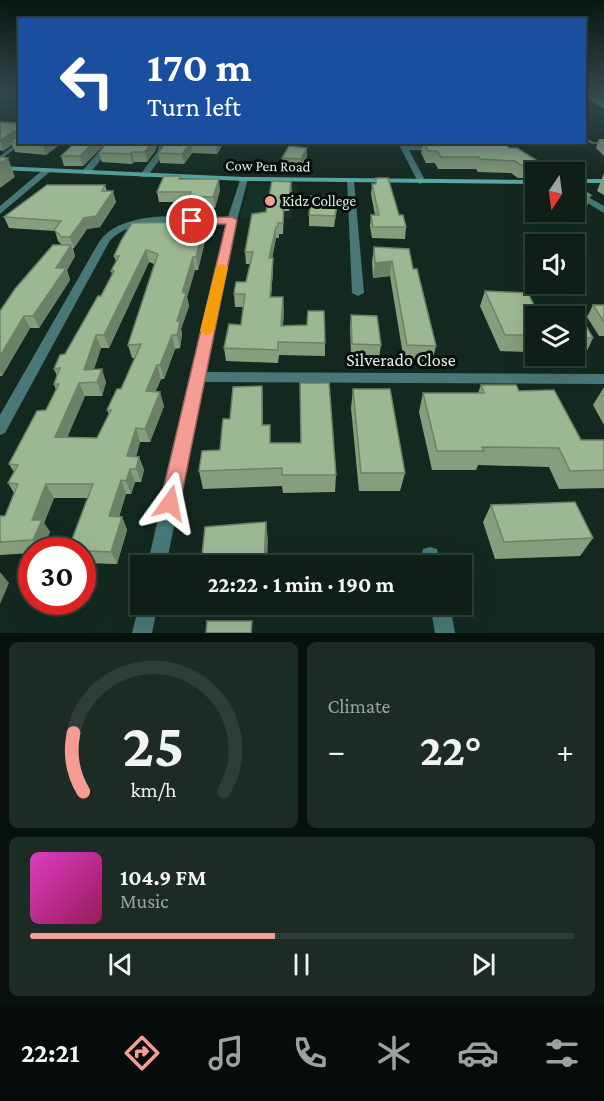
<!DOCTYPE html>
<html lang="en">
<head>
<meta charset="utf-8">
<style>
	body { margin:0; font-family:"Crimson Pro",serif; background:#1c2c25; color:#f1f3f6; height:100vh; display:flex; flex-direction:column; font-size:22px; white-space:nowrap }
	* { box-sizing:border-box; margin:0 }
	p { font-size:20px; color:#9ba2a2 }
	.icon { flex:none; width:33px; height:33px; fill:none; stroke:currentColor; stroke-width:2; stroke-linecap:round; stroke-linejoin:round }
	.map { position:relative; height:633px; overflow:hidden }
	.details { display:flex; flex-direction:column; gap:9px; padding:9px; background:#08110d; flex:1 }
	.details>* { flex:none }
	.guide { position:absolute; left:18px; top:18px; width:568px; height:126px; border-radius:0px; box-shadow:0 6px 24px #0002,0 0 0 2px #2e3d37; background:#1a4fa0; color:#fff; overflow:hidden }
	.needle { width:39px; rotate:193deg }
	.tools { position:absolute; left:525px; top:162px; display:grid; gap:12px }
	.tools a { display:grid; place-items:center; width:60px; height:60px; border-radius:0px; background:#0e1f18; box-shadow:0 6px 24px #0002,0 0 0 2px #2e3d37; font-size:30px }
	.speed { position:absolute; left:18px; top:537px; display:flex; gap:12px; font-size:30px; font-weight:700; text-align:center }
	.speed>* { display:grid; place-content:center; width:78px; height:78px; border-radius:50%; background:#0e1f18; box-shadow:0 6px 24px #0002,0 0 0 2px #2e3d37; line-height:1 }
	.speed .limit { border:9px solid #d22; background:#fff; color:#111 }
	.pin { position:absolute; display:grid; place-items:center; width:51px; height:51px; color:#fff; margin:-26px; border:3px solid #fff; border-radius:50%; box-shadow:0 2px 6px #0007 }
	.me { position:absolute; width:66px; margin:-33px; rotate:12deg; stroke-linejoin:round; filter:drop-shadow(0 0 4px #0008) }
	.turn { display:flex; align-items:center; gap:21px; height:126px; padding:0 30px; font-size:27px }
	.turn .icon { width:78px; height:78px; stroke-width:2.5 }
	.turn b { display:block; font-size:42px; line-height:51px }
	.big { font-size:45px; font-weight:700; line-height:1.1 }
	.details .tile { flex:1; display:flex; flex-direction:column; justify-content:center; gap:9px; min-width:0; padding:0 21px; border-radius:9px; background:#1c2c25 }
	.details .dial { align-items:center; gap:0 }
	.dial svg { height:156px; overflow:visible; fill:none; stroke:#2e3d37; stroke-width:7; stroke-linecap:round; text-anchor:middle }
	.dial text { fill:#f1f3f6; stroke:none }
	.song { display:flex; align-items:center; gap:18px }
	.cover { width:72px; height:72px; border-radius:9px; background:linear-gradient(135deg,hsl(310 70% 55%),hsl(330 70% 35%)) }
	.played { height:6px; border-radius:3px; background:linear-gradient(90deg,#f59c93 45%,#2e3d37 45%) }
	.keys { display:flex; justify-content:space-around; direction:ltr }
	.heat { display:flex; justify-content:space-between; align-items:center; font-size:33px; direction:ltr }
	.details .tiles { flex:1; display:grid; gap:9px; grid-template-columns:1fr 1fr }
	.tile:last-child { grid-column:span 2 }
	.trip { position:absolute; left:130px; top:555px; width:342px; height:60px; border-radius:0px; background:#0e1f18; box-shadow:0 6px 24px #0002,0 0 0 2px #2e3d37; font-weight:700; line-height:60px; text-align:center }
	.tab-bar { display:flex; height:96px; justify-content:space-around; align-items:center; background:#060c0a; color:#9ba2a2 }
	.tab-bar .icon { width:42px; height:42px }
	.tab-bar .on { color:#f59c93 }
	.tab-bar b { font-size:27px; color:#f1f3f6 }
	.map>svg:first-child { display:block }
</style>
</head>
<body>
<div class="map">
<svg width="604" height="633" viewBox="0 0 604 633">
	<rect width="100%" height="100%" fill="#132920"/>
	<polygon fill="#153328" points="249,184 298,185 292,218 240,218"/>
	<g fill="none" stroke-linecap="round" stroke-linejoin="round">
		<g fill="#477877" fill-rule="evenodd">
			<polygon points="585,138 594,142 604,142 604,144 593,144 585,141"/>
			<polygon points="17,143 21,144 0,160 0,156"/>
		</g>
		<g fill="#477877" fill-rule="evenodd">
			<polygon points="160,142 167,142 165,152 147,177 141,177 140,175 157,152"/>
			<polygon points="447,142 454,142 456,146 448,151 409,150 426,182 419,184 398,143 405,142 407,146 446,147 448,145"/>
			<polygon points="102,148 109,150 89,174 83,174 83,170"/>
			<polygon points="45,168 52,170 0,214 0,206"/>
			<path d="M241 177 248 179 237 220 205 372 604 374V384L203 382 166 566H147L227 223C193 223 132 214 109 242L5 433 0 435V415L99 242C124 207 190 218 228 217Z"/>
			<polygon points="347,179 354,181 364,293 358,296 352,293"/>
			<polygon points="574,189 604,206 604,213 574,195"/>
			<polygon points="430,547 437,549 441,566 422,566 421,556 423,549"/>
			<polygon points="141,597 141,604 158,604 152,633 132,633"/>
			<polygon points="430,604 450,604 455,633 435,633"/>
		</g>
		<g fill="#55a9a7" fill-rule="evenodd">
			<polygon points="0,166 244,177 536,180 536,184 244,181 0,170"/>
			<rect x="574" y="179" width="30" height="4"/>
		</g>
	</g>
	<g fill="#869e7e" fill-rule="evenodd">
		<polygon points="585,93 604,93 604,109 585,97"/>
		<polygon points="0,122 63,142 46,155 15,152 12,145 3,151 0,150"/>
		<polygon points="599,139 604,139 604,156 596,148"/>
		<polygon points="72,142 158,142 155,151 147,162 134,162 132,164 102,162 99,153 104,146 103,146 83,166 64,166 61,156 74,145"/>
		<polygon points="166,142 224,142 217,154 192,153 184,164 160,163 158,153"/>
		<polygon points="416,142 504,142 509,148 555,172 536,172 536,190 530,186 533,178 518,178 511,173 478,172 476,169 438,169 435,163 426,163 421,153 423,144 417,144"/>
		<polygon points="307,148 307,157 301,169 282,168 282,158"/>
		<polygon points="604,173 604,195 597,191"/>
		<polygon points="180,176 181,179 220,190 215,208 191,208 190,202 159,202 157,192"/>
		<polygon points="372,184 399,215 406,227 405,239 372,238 370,226 371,215 375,215 371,194"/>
		<polygon points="105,185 107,191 116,202 100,227 87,229 74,248 73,248 75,256 67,270 70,280 39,328 30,328 2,376 0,376 0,311 62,245 58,241 55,231 9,228 4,217"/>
		<polygon points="292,192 289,211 284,211 283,234 279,234 279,238 276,238 272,258 273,270 271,297 284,310 283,326 325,343 325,356 279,355 278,363 226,361 224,348 241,325 244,307 235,307 234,294 246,282 251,264 246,264 245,252 266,212"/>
		<polygon points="337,207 334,227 309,226 309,215"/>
		<path d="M198 225 206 237 198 270H195L187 297 189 306 181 329 182 334 180 348 175 349 164 379H161L155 392 164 406 150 442H140L136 457H139L144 470 141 482H135L131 494H126L119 517H122L127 530 117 564 82 563V550L88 498H54L44 523 50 532 42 550H32V553L0 555V516H5L14 493 8 483 14 472 9 464 46 410 56 390 54 384 57 376 54 369 65 354 101 296 112 274 111 271 116 262 114 256ZM149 262 154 264 128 345 132 358H135L121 389 107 410 109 415 97 438 67 437 85 396H102L106 382 94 369 101 348H109Z"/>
		<polygon points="374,247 413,269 436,346 432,362 404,361 390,276 373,278 372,262"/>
		<polygon points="485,291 528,293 536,309 577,310 593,338 585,355 574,354 574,316 536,316 536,340 530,340 526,352 500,351 480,306"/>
		<polygon points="593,305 604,305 604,336 599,336 587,317"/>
		<polygon points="351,315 381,345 379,357 351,356 350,327"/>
		<polygon points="481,385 519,391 581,440 604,440 604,488 559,489 549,467 478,465 476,470 432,470 419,412 423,393 478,393"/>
		<polygon points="604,387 604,425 593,405"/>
		<polygon points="353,389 405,473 400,491 359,491 351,408"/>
		<polygon points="263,404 263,425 271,443 336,475 335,492 283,493 282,486 203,489 199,471 220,450 230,419"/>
		<polygon points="491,505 593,538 580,556 495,559 483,522"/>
		<polygon points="199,604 265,604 265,608 202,613"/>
	</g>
	<g fill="#6d8167">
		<polygon points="14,131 18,141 11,142 12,145 3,151 0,141"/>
		<polygon points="47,142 63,142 46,155 43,146"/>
		<polygon points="94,142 102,142 103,146 83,166 80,156"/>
		<polygon points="152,142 158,142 155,151 147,162 145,152"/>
		<polygon points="217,142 224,142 217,154 216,145"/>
		<polygon points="191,143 192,153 184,164 182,154"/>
		<polygon points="307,148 307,157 301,169 301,159"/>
		<polygon points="132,152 134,162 132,164 130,154"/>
		<polygon points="8,158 15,177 0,188 0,163"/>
		<polygon points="219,179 220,190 215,208 213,197"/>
		<polygon points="291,182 292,192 289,211 289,200"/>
		<polygon points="113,191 116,202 100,227 87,229 74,248 70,237 84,218"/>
		<polygon points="591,195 586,209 574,210 574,198"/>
		<polygon points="338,197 337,207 334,227 335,216"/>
		<polygon points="204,225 206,237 198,270 196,257"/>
		<polygon points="276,227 276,238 270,270 269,258"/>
		<polygon points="71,245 75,256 67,270 70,280 39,328 33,316 56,268"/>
		<polygon points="146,250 149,262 109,348 104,335"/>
		<polygon points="193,257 195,270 187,297 189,306 181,329 182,334 180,348 177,335 177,321 183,290"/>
		<polygon points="273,258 273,270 270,310 270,297"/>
		<polygon points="392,261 390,276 373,278 375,263"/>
		<polygon points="283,297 284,310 282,338 281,326"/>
		<polygon points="24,316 30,328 2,376 0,373 0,356"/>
		<polygon points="96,335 101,348 89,383 84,370"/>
		<polygon points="172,335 175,349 164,379 160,365"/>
		<polygon points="157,365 161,379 150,405 146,391"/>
		<polygon points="102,369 106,382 102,396 97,382"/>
		<polygon points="79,383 85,396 62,450 55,437"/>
		<polygon points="262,386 263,404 263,443 262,425"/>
		<polygon points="160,392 164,406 150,442 145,429"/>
		<polygon points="136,428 140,442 132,470 127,456"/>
		<polygon points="139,457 144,470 141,482 136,469"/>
		<polygon points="130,469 135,482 131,494 126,481"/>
		<polygon points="121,480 126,494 115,529 109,516"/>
		<polygon points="46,484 54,498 44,523 50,532 42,550 40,550 33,540 32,520"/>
		<polygon points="122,517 127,530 117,564 111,552"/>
		<polygon points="266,522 268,540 267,566 264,566"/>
		<polygon points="0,572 9,583 0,604"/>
	</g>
	<g fill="#9cb893" stroke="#6d8167" stroke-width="1.5" fill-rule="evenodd">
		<polygon points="590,93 604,93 604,101"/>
		<polygon points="0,122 20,123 20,135 14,131 0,141"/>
		<polygon points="20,135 20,142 47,142 43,146 11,142"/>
		<polygon points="76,142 94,142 80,156 61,156"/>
		<polygon points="107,142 152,142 145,152 132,152 130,154 99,153"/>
		<polygon points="217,142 216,145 191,143 182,154 158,153 166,142"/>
		<polygon points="424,142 504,142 509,148 517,148 555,172 541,172 540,165 521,165 515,161 480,159 479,157 441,157 437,151 428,151"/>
		<polygon points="289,146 307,148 301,159 282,158"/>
		<polygon points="0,157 8,158 0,163"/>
		<polygon points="164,176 180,176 179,179 219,179 213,197 189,197 191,192 157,192"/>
		<polygon points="376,178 388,178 399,215 403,215 406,227 373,227 371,215 379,215 372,184 376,184"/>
		<polygon points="272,181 291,182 289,200 284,200 283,223 278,223 278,227 276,227 269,258 273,258 270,297 283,297 281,326 307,325 308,311 324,311 325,343 278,342 278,350 224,348 229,324 241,325 245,294 234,294 236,282 246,282 253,252 245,252 252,214 266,212"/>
		<polygon points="47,185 105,185 102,191 113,191 96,216 84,218 70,237 62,237 54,230 61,221 4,217"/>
		<polygon points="574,185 591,195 574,198"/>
		<polygon points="311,196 338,197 335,216 309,215"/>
		<path d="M198 222 197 225H204L196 257H193L183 290V293H186L177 321H180L177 335H172L160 365H157L146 391 160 392 145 429 136 428 127 456 139 457 136 469H130L126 481 121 480 109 516 122 517 111 552 68 550 93 484H46L32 520H42L33 540 0 542V516H5L18 484 8 483 18 465 9 464 37 411 46 410 59 384H54L60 368 54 369 60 355 65 354 98 296H101L114 271H111L119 256H114L122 239 132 223ZM146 250 158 254 128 345 141 344 121 389H117L107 410H111L97 438 55 437 79 383 97 382 102 369 84 370 96 335H104Z"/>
		<polygon points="53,245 71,245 56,268 66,268 33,316 24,316 0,356 0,311 15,289"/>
		<polygon points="374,247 409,249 413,269 417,269 436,346 407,345 392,261 375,263"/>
		<polygon points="485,291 528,293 536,309 577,310 593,338 574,338 574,316 536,316 536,324 526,324 532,335 505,335"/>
		<polygon points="593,305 604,305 604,322"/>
		<polygon points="351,315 377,316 381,345 352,344"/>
		<polygon points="300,383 329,383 336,475 282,475 282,468 199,471 202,451 220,450 223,419 230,419 233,387 262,386 262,425 270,425 270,443 301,443"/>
		<polygon points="481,385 516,385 519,391 554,390 581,440 604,440 604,470 570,471 559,448 482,447 484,451 437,451 423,393 484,393"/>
		<polygon points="353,389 390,389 405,473 361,473"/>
		<polygon points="575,502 593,538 504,542 491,505"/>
		<polygon points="266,522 264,566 201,566 205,527"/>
		<polygon points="207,621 252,621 251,633 206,633"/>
	</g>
	<linearGradient id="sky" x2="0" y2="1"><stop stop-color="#0a1712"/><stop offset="0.51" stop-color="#33494e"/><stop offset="1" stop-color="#33494e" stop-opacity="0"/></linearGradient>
	<rect width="604" height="182" fill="url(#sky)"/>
	<polygon fill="#f59c93" stroke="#9f6560" stroke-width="1.5" points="232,217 237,220 180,503 177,509 170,512 163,509 160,503 226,224 192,224 187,221 192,218"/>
	<polygon fill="#f59e0b" points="222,264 228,267 214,331 207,336 200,331 216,267"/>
	<circle fill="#f59c93" stroke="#070f0b" stroke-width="2" cx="270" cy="201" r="6"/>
	<g text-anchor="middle" stroke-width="6" stroke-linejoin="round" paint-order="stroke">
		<g font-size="15" fill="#e1eee8" stroke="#070f0b">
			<text transform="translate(268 166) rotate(1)" y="5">Cow Pen Road</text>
		</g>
		<g font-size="15" fill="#e1eee8" stroke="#070f0b" text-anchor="start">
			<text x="282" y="206">Kidz College</text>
		</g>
		<g font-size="18" fill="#e1eee8" stroke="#070f0b">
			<text x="401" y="366">Silverado Close</text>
		</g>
	</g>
</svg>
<div class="tools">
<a><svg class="needle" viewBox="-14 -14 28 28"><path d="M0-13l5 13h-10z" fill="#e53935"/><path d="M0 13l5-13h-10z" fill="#9ba2a2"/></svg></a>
<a><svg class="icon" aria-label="sound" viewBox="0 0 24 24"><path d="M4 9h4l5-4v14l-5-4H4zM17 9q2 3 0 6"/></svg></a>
<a><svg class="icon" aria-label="layers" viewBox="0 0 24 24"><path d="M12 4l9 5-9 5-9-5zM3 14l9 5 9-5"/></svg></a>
</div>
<div class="speed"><div class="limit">30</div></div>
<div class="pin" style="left:192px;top:221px;background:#d93025"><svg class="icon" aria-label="arrive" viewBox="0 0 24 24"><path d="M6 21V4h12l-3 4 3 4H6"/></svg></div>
<svg class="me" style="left:170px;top:503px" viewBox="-20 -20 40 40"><path d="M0-17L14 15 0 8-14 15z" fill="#f59c93" stroke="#fff" stroke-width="4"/></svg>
<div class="trip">22:22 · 1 min · 190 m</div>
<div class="guide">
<div class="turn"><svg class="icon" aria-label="left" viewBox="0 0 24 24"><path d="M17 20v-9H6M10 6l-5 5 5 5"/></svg><div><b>170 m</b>Turn left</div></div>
</div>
</div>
<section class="details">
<div class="tiles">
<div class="tile dial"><svg viewBox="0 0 100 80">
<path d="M14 69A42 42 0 1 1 86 69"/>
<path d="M14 69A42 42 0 0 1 9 39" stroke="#f59c93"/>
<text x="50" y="56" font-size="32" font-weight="700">25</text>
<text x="50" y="72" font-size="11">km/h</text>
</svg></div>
<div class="tile"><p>Climate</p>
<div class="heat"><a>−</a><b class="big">22°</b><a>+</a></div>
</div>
<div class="tile">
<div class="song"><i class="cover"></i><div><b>104.9 FM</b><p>Music</p></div></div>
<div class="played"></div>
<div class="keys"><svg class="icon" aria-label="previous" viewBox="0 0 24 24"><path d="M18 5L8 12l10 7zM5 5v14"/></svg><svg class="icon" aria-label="pause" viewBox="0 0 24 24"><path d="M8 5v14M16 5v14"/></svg><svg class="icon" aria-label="next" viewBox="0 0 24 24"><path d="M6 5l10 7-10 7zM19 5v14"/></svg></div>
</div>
</div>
</section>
<nav class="tab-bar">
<b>22:21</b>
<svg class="icon on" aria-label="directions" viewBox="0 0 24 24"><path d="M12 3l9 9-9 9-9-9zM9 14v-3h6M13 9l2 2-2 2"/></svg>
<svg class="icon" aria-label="music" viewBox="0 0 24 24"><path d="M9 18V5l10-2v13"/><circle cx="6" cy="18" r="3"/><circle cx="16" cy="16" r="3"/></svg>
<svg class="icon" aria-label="phone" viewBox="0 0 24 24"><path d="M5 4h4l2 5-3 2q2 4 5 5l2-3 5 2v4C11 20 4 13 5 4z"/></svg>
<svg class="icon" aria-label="climate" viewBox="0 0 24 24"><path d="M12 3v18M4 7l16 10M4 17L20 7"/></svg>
<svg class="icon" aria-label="car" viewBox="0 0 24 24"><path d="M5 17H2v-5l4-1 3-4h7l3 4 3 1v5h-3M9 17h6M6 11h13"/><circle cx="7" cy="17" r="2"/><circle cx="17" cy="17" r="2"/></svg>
<svg class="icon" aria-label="filters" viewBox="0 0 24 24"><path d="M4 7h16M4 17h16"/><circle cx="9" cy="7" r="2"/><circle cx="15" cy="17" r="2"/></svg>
</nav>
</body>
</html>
